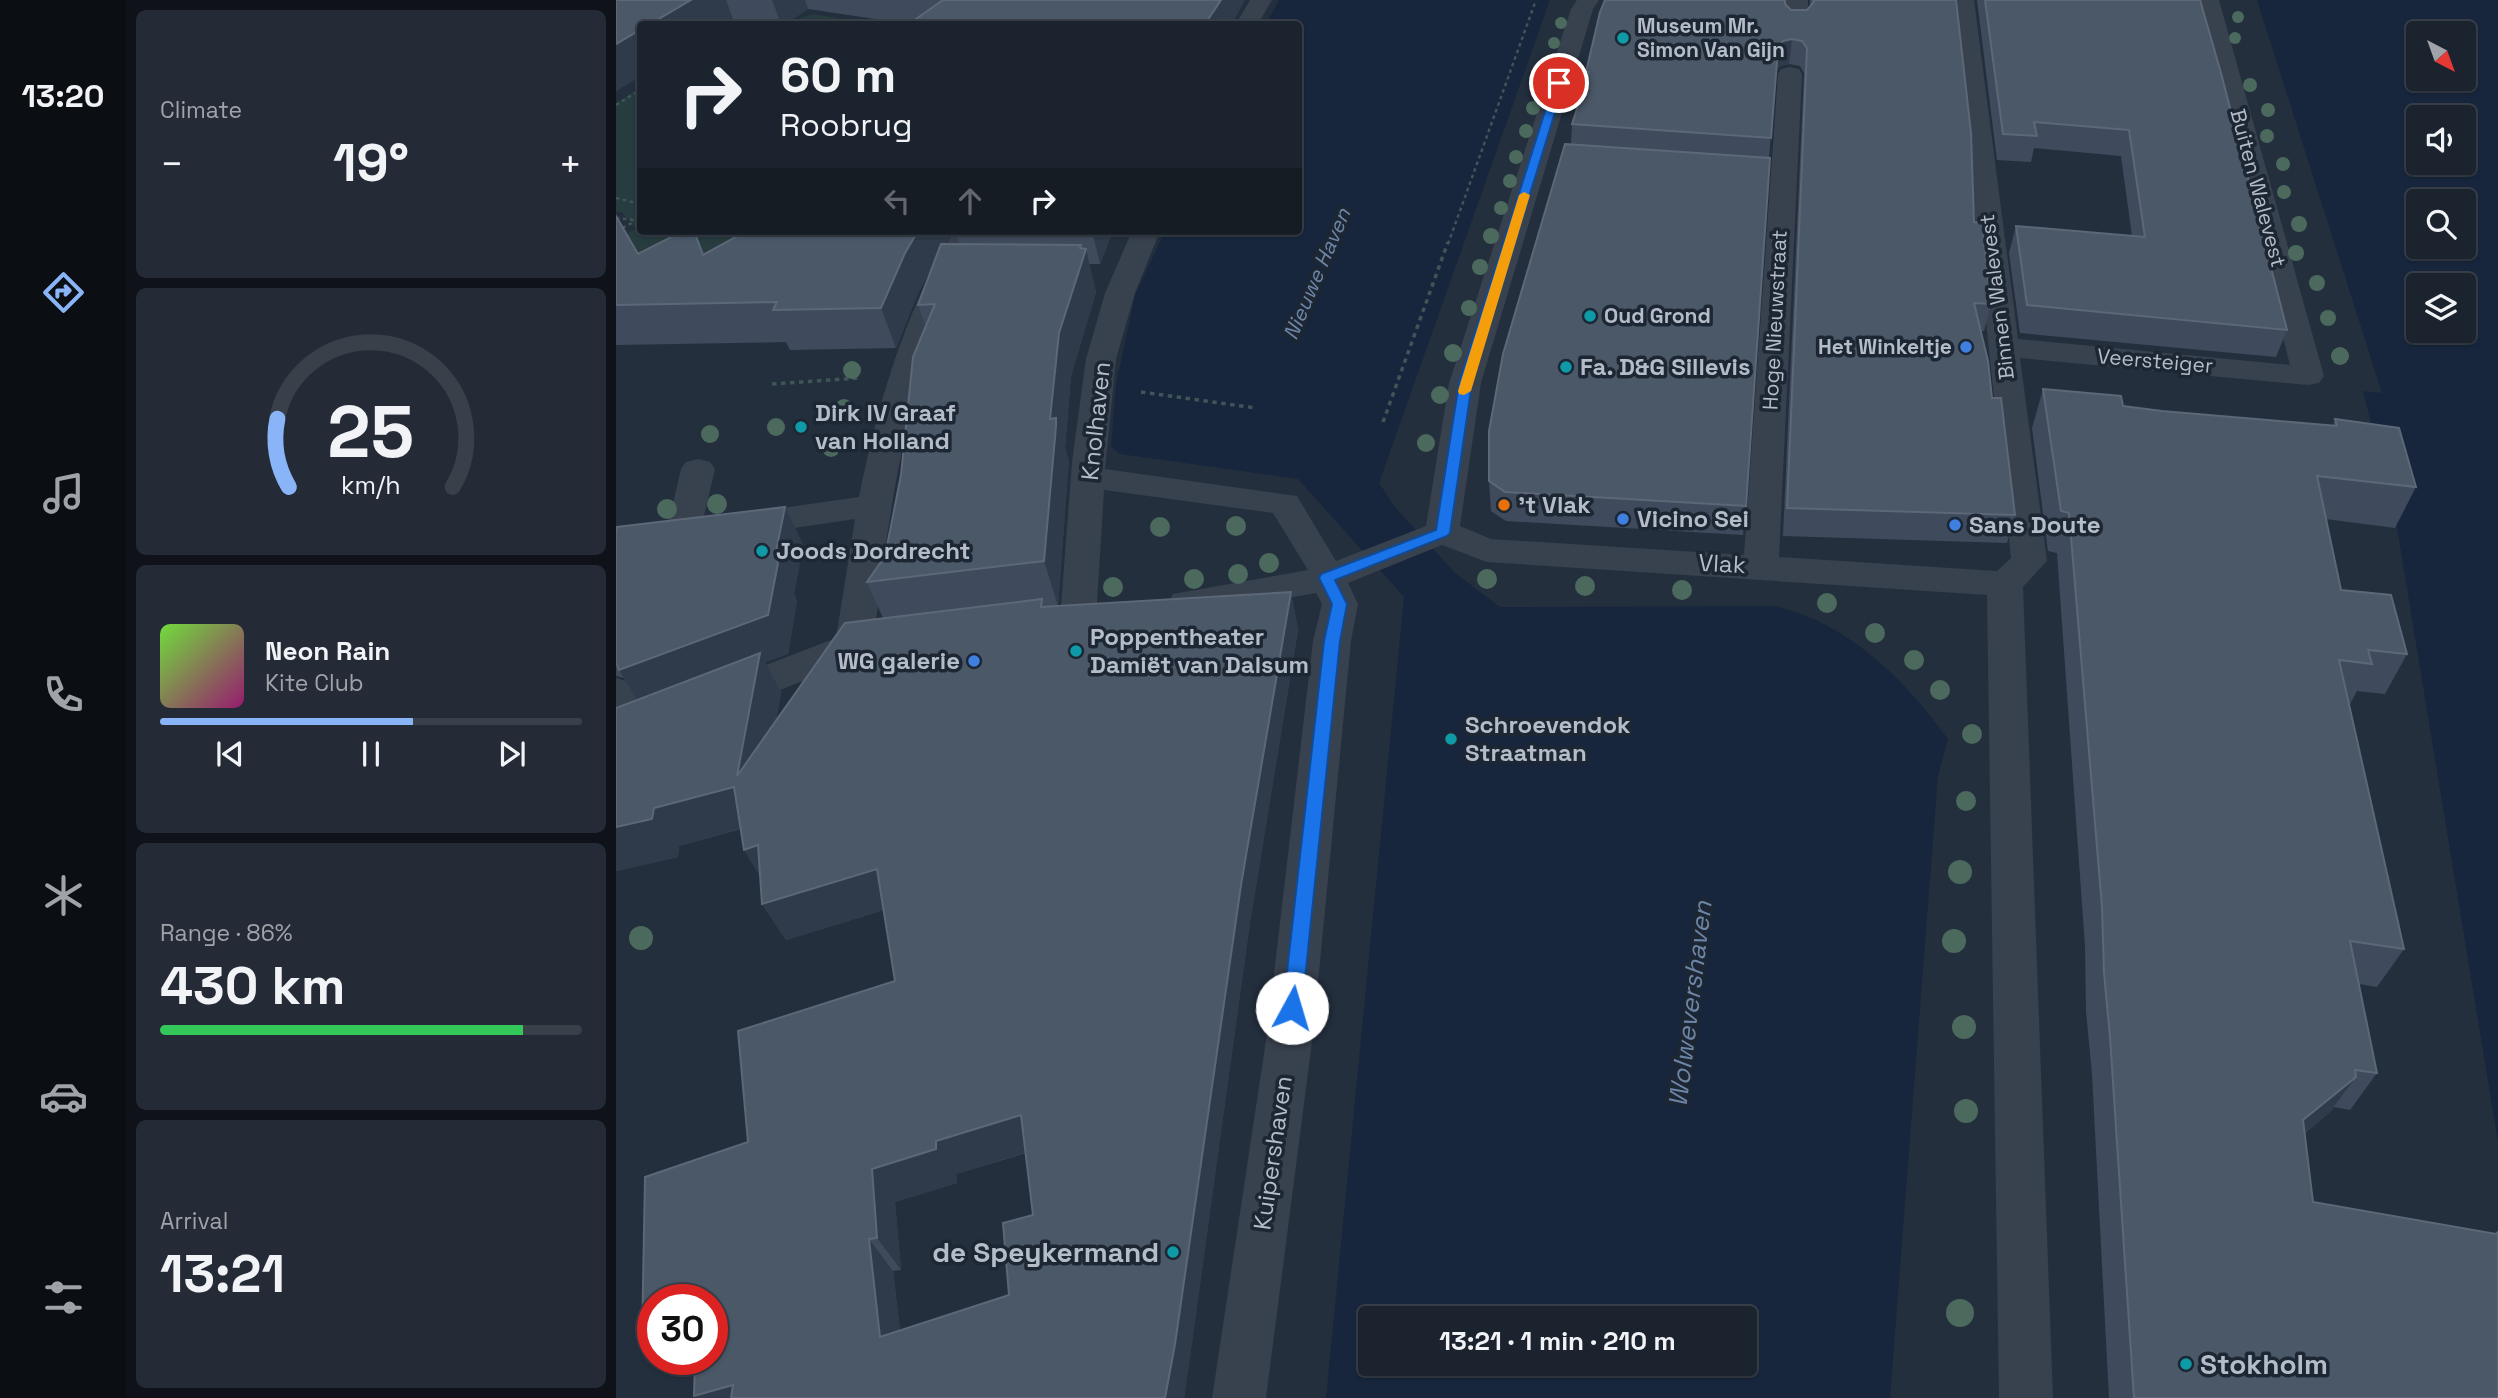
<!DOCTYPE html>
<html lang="en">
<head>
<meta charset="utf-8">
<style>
	body { margin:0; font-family:"Space Grotesk",sans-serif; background:#242b36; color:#f1f3f6; height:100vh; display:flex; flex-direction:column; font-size:26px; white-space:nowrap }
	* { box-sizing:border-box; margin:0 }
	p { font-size:23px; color:#a0a4aa }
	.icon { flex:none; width:38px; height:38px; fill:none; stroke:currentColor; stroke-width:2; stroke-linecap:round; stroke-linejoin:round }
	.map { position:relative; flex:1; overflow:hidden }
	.sheet { display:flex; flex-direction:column; gap:10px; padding:10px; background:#0f1319; width:490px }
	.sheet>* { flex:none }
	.guide { position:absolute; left:21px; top:21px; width:665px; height:214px; border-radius:7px; box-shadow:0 2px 5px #0004,0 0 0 2px #39404a; background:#1b232e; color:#f1f3f6; overflow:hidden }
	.needle { width:46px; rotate:139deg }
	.buttons { position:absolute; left:1790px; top:21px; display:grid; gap:14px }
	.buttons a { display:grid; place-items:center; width:70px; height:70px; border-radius:7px; background:#1b232e; box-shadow:0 2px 5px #0004,0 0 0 2px #39404a; font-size:35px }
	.speed { position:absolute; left:21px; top:1284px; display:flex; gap:14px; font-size:35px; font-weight:700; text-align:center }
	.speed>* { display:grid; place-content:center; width:91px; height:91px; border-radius:50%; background:#1b232e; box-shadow:0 2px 5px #0004,0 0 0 2px #39404a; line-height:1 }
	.speed .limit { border:10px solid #d22; background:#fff; color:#111 }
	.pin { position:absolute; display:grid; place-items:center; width:60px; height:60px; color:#fff; margin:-30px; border:4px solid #fff; border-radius:50%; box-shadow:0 2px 7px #0007 }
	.me { position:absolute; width:77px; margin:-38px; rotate:6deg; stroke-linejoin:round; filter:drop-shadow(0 0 5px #0008) }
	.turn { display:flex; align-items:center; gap:24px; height:147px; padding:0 28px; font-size:32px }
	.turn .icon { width:91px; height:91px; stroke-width:2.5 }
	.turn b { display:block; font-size:49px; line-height:60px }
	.lanes { display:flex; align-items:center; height:66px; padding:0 28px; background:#0003; justify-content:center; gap:35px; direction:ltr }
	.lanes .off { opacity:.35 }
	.big { font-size:52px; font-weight:800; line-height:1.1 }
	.sheet .widget { flex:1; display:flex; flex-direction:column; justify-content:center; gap:10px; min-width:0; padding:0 24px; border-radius:10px; background:#242b36 }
	.sheet .dial { align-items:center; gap:0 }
	.dial svg { height:182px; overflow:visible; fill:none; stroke:#39404a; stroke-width:7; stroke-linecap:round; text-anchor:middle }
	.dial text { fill:#f1f3f6; stroke:none }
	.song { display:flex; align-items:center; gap:21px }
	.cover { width:84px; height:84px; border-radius:10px; background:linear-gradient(135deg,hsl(100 70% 55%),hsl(320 70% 35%)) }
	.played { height:7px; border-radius:4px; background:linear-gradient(90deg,#8ab4f8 60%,#39404a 60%) }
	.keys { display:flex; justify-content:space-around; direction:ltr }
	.heat { display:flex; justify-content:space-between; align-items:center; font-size:38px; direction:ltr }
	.charge { height:10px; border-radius:5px; background:linear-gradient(90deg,#34c759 86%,#39404a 0) }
	.trip { position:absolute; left:742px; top:1306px; width:399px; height:70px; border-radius:7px; background:#1b232e; box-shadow:0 2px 5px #0004,0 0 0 2px #39404a; font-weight:800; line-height:70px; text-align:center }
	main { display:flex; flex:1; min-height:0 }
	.tab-bar { display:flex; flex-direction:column; width:126px; justify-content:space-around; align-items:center; background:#0b0e12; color:#a0a4aa }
	.tab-bar .icon { width:49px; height:49px }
	.tab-bar .selected { color:#8ab4f8 }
	.tab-bar b { font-size:32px; color:#f1f3f6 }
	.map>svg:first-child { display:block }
</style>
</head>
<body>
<main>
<nav class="tab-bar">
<b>13:20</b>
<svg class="icon selected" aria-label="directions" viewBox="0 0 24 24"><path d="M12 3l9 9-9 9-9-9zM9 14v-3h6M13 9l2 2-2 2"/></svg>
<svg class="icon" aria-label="music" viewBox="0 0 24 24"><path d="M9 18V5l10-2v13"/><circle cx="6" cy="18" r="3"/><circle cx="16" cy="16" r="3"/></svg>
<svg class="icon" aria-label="phone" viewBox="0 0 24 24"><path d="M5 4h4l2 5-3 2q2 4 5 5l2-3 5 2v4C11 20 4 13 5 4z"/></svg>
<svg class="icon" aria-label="climate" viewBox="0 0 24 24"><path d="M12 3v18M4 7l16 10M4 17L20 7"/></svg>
<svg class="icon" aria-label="car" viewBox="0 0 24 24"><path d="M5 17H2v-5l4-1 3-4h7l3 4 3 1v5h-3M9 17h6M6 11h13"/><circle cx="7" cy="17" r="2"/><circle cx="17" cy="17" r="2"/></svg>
<svg class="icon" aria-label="filters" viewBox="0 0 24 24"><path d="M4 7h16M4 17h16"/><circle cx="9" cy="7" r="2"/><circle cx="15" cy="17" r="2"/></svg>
</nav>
<section class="sheet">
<div class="widget"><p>Climate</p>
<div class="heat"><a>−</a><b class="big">19°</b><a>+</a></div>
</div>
<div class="widget dial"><svg viewBox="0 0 100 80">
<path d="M14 69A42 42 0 1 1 86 69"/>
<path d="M14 69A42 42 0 0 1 9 39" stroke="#8ab4f8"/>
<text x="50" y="56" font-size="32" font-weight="700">25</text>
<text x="50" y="72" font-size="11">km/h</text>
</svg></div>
<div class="widget">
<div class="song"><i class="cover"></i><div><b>Neon Rain</b><p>Kite Club</p></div></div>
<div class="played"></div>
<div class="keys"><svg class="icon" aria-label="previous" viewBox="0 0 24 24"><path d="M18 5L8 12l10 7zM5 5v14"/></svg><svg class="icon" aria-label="pause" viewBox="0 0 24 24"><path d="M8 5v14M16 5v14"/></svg><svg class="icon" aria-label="next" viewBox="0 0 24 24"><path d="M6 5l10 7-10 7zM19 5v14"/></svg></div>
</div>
<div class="widget"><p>Range · 86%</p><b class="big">430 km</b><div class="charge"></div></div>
<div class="widget"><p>Arrival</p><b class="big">13:21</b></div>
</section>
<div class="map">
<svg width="1882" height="1398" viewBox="0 0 1882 1398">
	<rect width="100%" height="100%" fill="#242f3e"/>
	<g fill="#263c3f">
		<polygon points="197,14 243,22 240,24 169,24"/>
		<polygon points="24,88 24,231 189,231 167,271 0,274 4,237 20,229 6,212 0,212 0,103"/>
	</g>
	<g fill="#17263c" fill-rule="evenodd">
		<path d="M663 0H934L763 483 779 507 839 573 884 607 1159 606C1234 624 1288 679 1332 739L1322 776 1274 1398H710L788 597 682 479 504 454 495 447 500 385 519 295 549 231H682V24H650ZM754 1318H1129V1363H754Z"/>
		<path d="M1641 0H1882V1142L1781 528 1747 391 1766 393ZM1802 33H1848V79H1802ZM1802 117H1848V163H1802ZM1802 201H1848V247H1802ZM1802 285H1848V331H1802Z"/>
	</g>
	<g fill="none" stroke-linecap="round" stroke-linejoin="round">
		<g stroke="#3f5557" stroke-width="2.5" stroke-dasharray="3.5 3.5" stroke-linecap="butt">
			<polyline points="271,24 280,19"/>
			<polyline points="0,105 24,90"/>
			<polyline points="0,198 24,204"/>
			<polyline points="0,218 20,220"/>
			<polyline points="0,231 24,219"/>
			<polyline points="832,244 920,0"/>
		</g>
		<g stroke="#3f5557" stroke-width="3.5" stroke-dasharray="4.5 4.5" stroke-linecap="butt">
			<polyline points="156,384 243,378"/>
			<polyline points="525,392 640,408"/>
			<polyline points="767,422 832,242"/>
		</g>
		<g fill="#38414e" fill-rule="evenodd">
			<polygon points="634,0 656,0 642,24 620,24"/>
			<polygon points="961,0 983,0 977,9 865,383 844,526 875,539 1128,555 1162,74 1165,69 1174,67 1183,69 1186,74 1163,557 1381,571 1395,558 1336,0 1358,0 1402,339 1674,365 1581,0 1603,0 1708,376 1703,383 1692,385 1404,358 1431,561 1407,587 1437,1398 1383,1398 1371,595 871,562 826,545 732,583 742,604 735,641 697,1034 650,1398 596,1398 651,1034 697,641 706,604 700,593 570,616 557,612 552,603 557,594 692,570 657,513 488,490 480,619 475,628 462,632 449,628 444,619 456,462 470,359 489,293 516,231 544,231 519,293 500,359 489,469 681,496 720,561 810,526 833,383 955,9"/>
			<polygon points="1170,0 1192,0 1192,27 1188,32 1172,32 1168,27"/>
			<path d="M338 231H366C295 353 275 492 259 630L277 634 283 643 277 652 243 659 123 706 109 710 95 706 90 696 95 686 220 638 239 519 123 536 111 533 106 525 111 517 123 514 243 497C262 403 288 313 338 231Z"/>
			<polygon points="82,459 94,462 99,469 84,533 79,541 67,544 55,541 50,533 65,469 70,462"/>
			<polygon points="0,678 14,682 33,733 27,743 13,748 0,744"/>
		</g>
	</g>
	<g fill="#4b6a5d">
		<circle cx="1622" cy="17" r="6"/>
		<circle cx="945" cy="23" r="6"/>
		<circle cx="1619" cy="38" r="6"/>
		<circle cx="938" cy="43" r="6"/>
		<circle cx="932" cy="65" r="6"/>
		<circle cx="924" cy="85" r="7"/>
		<circle cx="1634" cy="85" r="7"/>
		<circle cx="917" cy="108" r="7"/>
		<circle cx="1652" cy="110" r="7"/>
		<circle cx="910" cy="131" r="7"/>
		<circle cx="1651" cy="136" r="7"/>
		<circle cx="900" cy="157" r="7"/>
		<circle cx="1667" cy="164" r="7"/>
		<circle cx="894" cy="181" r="7"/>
		<circle cx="1668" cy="192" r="7"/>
		<circle cx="885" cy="208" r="7"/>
		<circle cx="1683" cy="224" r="8"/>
		<circle cx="875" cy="236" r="8"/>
		<circle cx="1680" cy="253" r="8"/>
		<circle cx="864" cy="267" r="8"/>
		<circle cx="1701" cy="283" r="8"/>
		<circle cx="853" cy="308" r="8"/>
		<circle cx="1712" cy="318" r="8"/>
		<circle cx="837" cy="353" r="9"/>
		<circle cx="1724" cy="356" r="9"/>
		<circle cx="236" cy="370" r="9"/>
		<circle cx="824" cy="395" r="9"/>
		<circle cx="228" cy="408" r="9"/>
		<circle cx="160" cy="427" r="9"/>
		<circle cx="94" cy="434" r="9"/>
		<circle cx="810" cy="443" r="9"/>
		<circle cx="215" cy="448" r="9"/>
		<circle cx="101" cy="504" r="10"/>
		<circle cx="51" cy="509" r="10"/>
		<circle cx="620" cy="526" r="10"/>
		<circle cx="544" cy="527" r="10"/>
		<circle cx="653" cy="563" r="10"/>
		<circle cx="622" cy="574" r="10"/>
		<circle cx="578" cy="579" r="10"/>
		<circle cx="871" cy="579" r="10"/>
		<circle cx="969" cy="586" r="10"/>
		<circle cx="497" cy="587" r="10"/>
		<circle cx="1066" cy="590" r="10"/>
		<circle cx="1211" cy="603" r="10"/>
		<circle cx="1259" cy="633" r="10"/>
		<circle cx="1298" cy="660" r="10"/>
		<circle cx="1324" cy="690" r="10"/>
		<circle cx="1356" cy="734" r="10"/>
		<circle cx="1350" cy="801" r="10"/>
		<circle cx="1344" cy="872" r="12"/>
		<circle cx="25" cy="938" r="12"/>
		<circle cx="1338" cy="941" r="12"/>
		<circle cx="1348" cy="1027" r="12"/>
		<circle cx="1350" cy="1111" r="12"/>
		<circle cx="1344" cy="1313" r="14"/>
	</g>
	<g fill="#3f4b5c" fill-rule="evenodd">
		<polygon points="0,0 629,0 293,24 192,9 169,24 152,24 117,19 24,24 24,76 0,91"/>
		<polygon points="1194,0 1340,0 1358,222 1375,304 1368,331 1365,331 1376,398 1399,515 1391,543 1167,536 1188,73 1184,66 1173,64 1164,66 1160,72 1153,158 1130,506 1127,535 890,521 875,511 873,481 955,144 956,124 970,79 970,72 1169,4 1175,10 1191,10 1194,6"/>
		<polygon points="1361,0 1584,0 1671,330 1660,357 1404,333 1393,253 1400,226 1516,236 1505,156 1418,148 1415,162 1381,160"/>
		<path d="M0 216 22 254 67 231H78L89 254 125 234H153L155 231H337L329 244H344L339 231H497L484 264H473L480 292 455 376 449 448 453 462 452 470 442 606H437L675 592 682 630 634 922 568 1398H80L78 1396 79 1361 59 1368 50 1360H96V1300H37V1348L26 1339 29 1177 132 1142 122 1031 279 981 268 910 170 940 146 904 144 876 128 850 125 829 63 846 62 857 0 871V708L22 700 8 678 0 676V532L1 527 169 507 187 545 178 594 181 601 172 654 149 662 165 692 160 721 229 623 267 618 251 582 269 556 285 475 297 357 310 327 302 305 316 268 302 293 280 348 174 350 170 342 0 345ZM410 1153 417 1215 387 1223 393 1295 284 1330 277 1271 285 1270 279 1202 341 1183 340 1174Z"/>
		<polygon points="1427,389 1507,406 1546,411 1717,425 1719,419 1800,487 1779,528 1710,519 1725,590 1791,654 1769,694 1741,691 1734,704 1732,704 1788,949 1761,987 1743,984 1761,1073 1734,1110 1718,1107 1713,1113 1689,1133 1697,1202 1882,1398 1493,1398 1476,1074 1470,1011 1469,946 1441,553 1432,551 1416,428"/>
	</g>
	<g fill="#2f3b4b">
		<polygon points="75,0 110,0 117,19 108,24 34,24"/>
		<polygon points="156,0 189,0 192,9 169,24 165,24"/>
		<polygon points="605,0 629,0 616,24 589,24"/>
		<polygon points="24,30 24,76 0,91 0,44"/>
		<polygon points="1176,39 1173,64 1164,66 1160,73 1162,48 1167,41"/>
		<polygon points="78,231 94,265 87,255"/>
		<polygon points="302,231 337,231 302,293 280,348 265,308 289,253"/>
		<polygon points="476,231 497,231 484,264"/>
		<polygon points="465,245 468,256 470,249 480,292 455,376 449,448 453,462 442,606 428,561 434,419 443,333"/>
		<polygon points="169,507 187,545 178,594 181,601 172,654 149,662 165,692 144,814 121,776 27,709 3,670 159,556"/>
		<polygon points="675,592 682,630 634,922 572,1373 568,1398 549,1398 625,885"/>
		<polygon points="118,787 141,824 63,846 62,857 0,871 0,827 38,808"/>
		<polygon points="142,845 151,888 128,850"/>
		<polygon points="261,869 281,906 170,940 146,904"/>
		<polygon points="1740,1077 1713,1113 1661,1155 1687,1120"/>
		<polygon points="405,1115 422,1149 340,1174 341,1183 279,1202 285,1270 261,1238 256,1169 320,1141"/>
		<polygon points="253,1239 277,1271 288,1366 264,1337"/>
		<polygon points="37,1335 37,1348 26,1339"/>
		<polygon points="50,1360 84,1360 59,1368"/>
		<polygon points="117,1385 131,1398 80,1398 78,1396"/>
	</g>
	<g fill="#4b5868" stroke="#5c6777" stroke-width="2" fill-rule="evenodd">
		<polygon points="0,0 75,0 34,24 24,24 24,30 0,44"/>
		<polygon points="327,0 605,0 589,24 293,24"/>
		<polygon points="989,0 1169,0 1169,4 1175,10 1191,10 1198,2 1197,0 1340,0 1355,133 1358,222 1366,223 1375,304 1358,303 1372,361 1376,398 1385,398 1399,515 1171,508 1191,48 1186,41 1176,39 1167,41 1162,48 1155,138 956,124 973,72 970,72 984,12"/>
		<polygon points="1369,0 1584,0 1605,73 1671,330 1411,305 1400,226 1529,237 1513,130 1418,122 1421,136 1387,134"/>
		<polygon points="949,144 1154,158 1130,506 889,492 873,481 873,431 887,354"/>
		<polygon points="0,216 22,254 67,231 78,231 87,255 125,234 153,234 155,231 302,231 289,253 265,308 157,310 161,302 0,305"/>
		<polygon points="325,244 465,245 464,248 470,249 443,333 434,419 440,418 440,426 428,561 251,582 269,556 285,475 297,357 319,304 302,305"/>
		<polygon points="1427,389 1505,396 1507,406 1546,411 1721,426 1719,419 1783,428 1800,487 1701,476 1725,590 1775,595 1791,654 1752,650 1756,664 1723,660 1788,949 1734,941 1761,1073 1739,1070 1740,1077 1687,1120 1697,1202 1880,1234 1882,1232 1882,1398 1518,1398 1494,1037 1488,973 1486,907 1453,513 1445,511"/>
		<polygon points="169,507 159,556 162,563 152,615 3,670 0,662 0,532 1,527"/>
		<path d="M675 592 625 885 559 1344 549 1398H115L117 1385 78 1396 79 1360H96V1300H37V1335L26 1339 29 1177 132 1142 122 1031 279 981 261 869 146 904 142 845 128 850 118 787 38 808 36 819 0 827V708L144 653 121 776 229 623 426 599 425 607ZM405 1115 417 1215 387 1223 393 1295 264 1337 253 1239 261 1238 256 1169 320 1149V1141Z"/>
	</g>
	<polygon fill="#1a73e8" stroke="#114b97" stroke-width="2" points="943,80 948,83 856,383 834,533 831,536 719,580 731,604 724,641 686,1008 683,1013 676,1016 670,1013 667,1008 708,641 716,604 703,578 705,574 820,530 843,383 938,83"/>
	<polygon fill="#f59e0b" points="908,192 914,195 855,391 848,395 843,394 842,391 903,195"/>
	<g fill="#0f9aa8" stroke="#1d2633" stroke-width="2.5">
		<circle cx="1007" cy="38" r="7"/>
		<circle cx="974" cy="316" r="7"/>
		<circle cx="950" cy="367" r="7"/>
		<circle cx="185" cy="427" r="7"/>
		<circle cx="146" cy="551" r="7"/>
		<circle cx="460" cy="651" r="7"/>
		<circle cx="835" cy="739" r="7"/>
		<circle cx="557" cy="1252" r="7"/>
		<circle cx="1570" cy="1364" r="7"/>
	</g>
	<g fill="#3f7fe0" stroke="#1d2633" stroke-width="2.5">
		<circle cx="1350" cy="347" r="7"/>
		<circle cx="1007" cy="519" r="7"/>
		<circle cx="1339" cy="525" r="7"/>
		<circle cx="358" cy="661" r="7"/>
	</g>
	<circle fill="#e8710a" stroke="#1d2633" stroke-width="2.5" cx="888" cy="505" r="7"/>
	<g text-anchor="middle" stroke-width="7" stroke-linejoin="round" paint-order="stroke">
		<g font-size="21" font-weight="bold" fill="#b4bcc9" stroke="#1d2633" text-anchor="start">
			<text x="1021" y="33">Museum Mr.<tspan x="1021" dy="24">Simon Van Gijn</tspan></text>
			<text x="988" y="323">Oud Grond</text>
			<text x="1336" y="354" text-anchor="end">Het Winkeltje</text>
		</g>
		<g font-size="21" fill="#b4bcc9" stroke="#1d2633">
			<text transform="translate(1642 188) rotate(75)" y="7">Buiten Walevest</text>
			<text transform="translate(1381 297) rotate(-97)" y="7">Binnen Walevest</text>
			<text transform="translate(1159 320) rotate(-87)" y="7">Hoge Nieuwstraat</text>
			<text transform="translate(1539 361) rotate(5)" y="7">Veersteiger</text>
		</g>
		<g font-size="21" font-style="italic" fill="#6d86a8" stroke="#1d2633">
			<text transform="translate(701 274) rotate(-67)" y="7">Nieuwe Haven</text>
		</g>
		<g font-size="24" font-weight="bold" fill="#b4bcc9" stroke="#1d2633" text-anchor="start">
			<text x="964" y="375">Fa. D&amp;G Sillevis</text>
			<text x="199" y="421">Dirk IV Graaf<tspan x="199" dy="28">van Holland</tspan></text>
			<text x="902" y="513">'t Vlak</text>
			<text x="1021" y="527">Vicino Sei</text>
			<text x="1353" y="533">Sans Doute</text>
			<text x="160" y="559">Joods Dordrecht</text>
			<text x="474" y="645">Poppentheater<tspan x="474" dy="28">Damiët van Dalsum</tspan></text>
			<text x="344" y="669" text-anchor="end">WG galerie</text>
			<text x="849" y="733">Schroevendok<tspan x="849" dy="28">Straatman</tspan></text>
		</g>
		<g font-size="24" fill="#b4bcc9" stroke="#1d2633">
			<text transform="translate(480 421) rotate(-84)" y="8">Knolhaven</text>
			<text transform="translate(1106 564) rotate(3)" y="8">Vlak</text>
			<text transform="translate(657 1153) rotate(-82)" y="8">Kuipershaven</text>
		</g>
		<g font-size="26" font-style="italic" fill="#6d86a8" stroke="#1d2633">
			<text transform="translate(1074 1004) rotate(-83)" y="9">Wolwevershaven</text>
		</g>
		<g font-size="28" font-weight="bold" fill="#b4bcc9" stroke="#1d2633" text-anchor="end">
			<text x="543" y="1262">de Speykermand</text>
			<text x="1584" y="1374" text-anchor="start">Stokholm</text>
		</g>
	</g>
</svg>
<div class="buttons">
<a><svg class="needle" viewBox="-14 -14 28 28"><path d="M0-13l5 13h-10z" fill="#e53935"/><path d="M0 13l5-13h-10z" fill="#a0a4aa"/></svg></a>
<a><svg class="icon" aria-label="sound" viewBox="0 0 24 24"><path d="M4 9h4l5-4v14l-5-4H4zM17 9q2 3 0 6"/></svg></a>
<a><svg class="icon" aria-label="search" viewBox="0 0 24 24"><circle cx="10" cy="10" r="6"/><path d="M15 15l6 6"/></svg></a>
<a><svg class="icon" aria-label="layers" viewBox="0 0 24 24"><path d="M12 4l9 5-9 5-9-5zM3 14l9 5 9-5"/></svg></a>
</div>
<div class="speed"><div class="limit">30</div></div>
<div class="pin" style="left:943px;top:83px;background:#d93025"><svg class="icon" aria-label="arrive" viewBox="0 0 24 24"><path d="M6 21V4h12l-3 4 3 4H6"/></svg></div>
<svg class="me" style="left:676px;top:1008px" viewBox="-20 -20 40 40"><circle r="19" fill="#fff"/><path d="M0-13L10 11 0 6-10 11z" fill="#1a73e8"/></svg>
<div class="trip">13:21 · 1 min · 210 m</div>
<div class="guide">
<div class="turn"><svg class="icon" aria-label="right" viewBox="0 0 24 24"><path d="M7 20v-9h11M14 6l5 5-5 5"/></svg><div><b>60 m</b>Roobrug</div></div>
<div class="lanes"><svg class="icon off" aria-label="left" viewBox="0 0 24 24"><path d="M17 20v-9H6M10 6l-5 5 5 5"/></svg><svg class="icon off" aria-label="ahead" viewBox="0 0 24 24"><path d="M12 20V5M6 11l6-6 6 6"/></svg><svg class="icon" aria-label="right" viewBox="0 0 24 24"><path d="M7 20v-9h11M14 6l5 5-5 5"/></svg></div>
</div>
</div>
</main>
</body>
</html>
